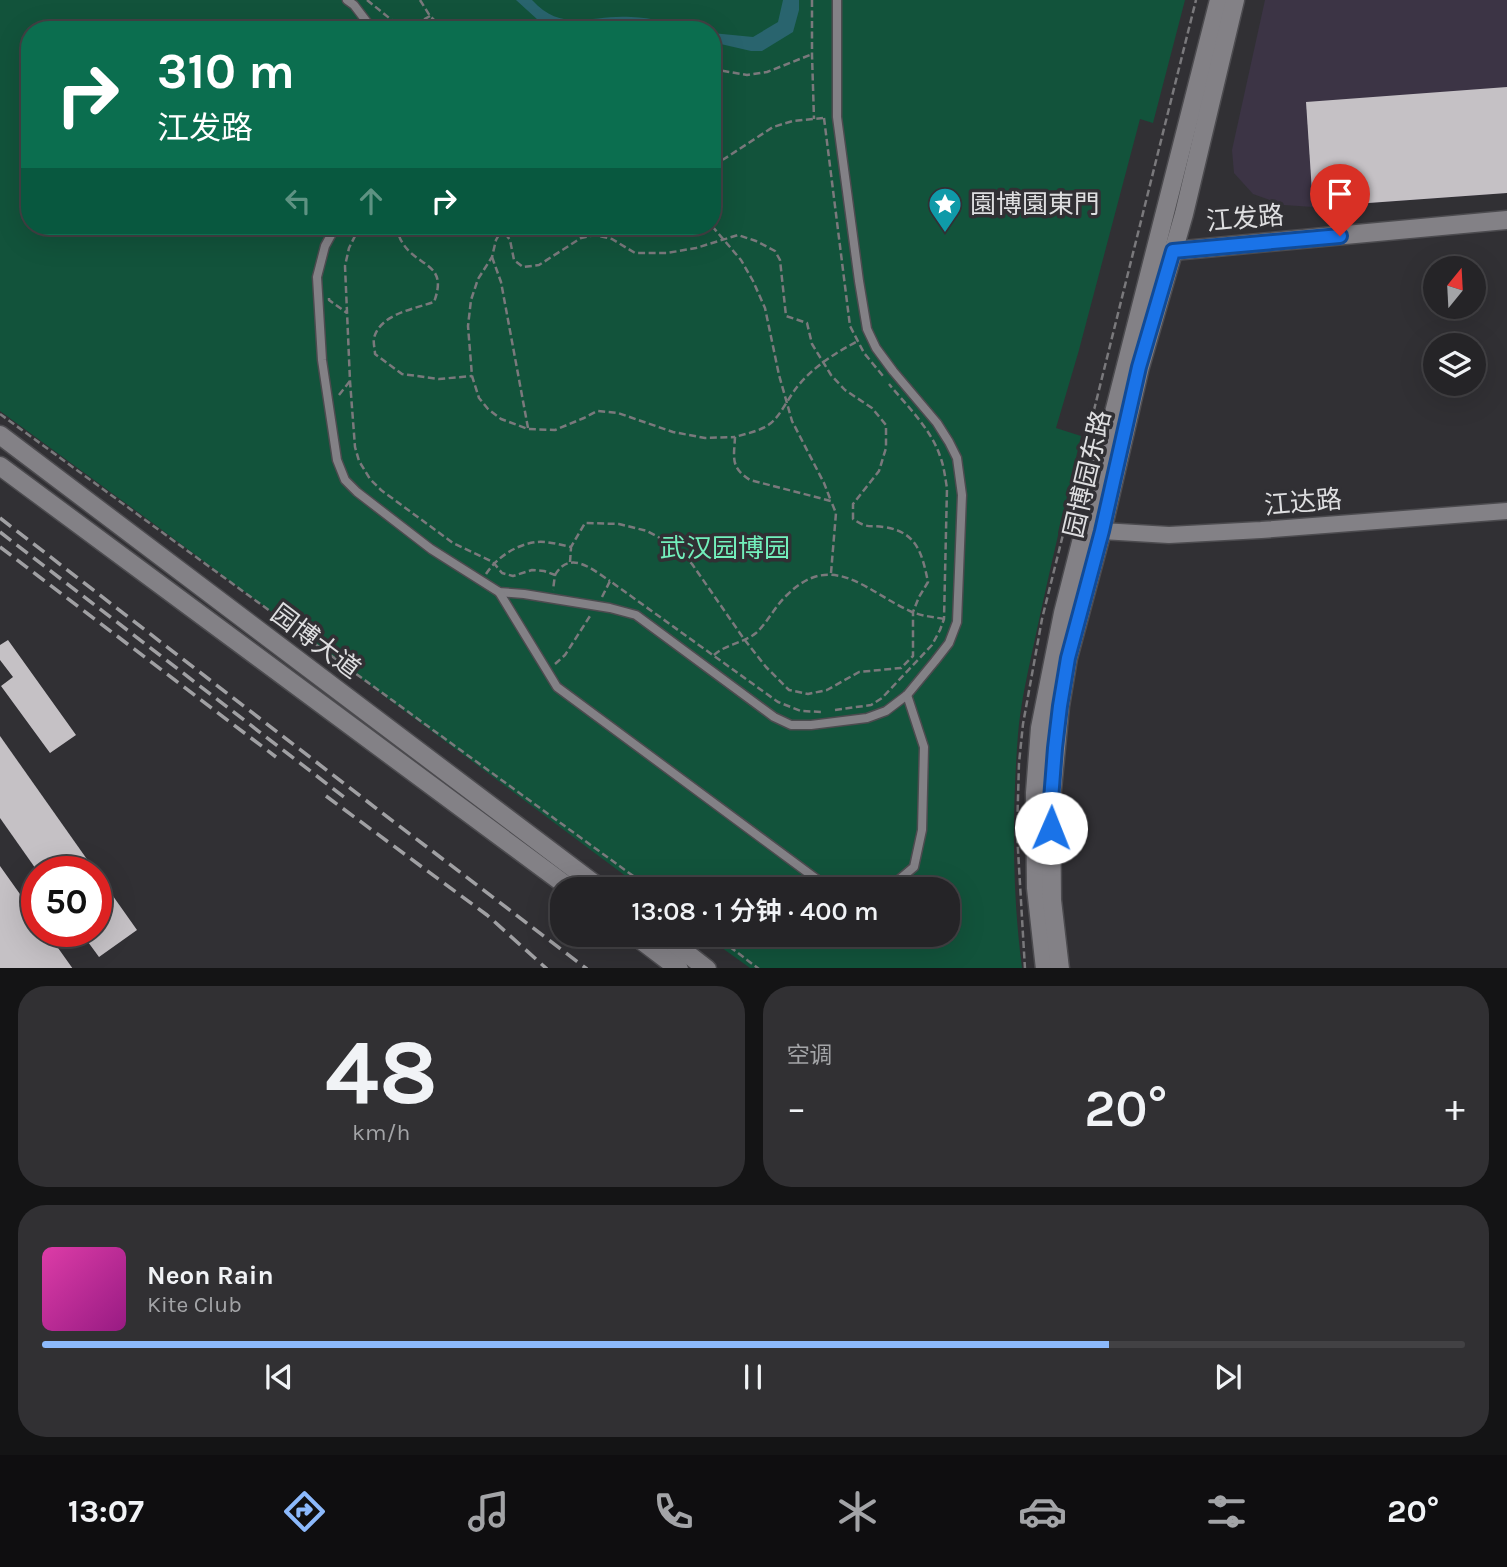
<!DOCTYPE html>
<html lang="zh">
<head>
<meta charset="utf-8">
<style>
	body { margin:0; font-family:Karla,"Noto Sans SC",sans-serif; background:#313033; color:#f1f3f6; height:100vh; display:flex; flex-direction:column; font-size:26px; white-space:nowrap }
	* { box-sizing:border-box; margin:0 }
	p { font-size:23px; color:#a3a4a7 }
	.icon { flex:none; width:38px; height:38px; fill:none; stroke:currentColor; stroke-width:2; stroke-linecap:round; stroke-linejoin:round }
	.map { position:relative; height:968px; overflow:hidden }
	.panel { display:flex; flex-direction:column; gap:18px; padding:18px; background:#141415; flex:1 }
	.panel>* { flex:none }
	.hud { position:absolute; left:21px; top:21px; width:700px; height:214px; border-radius:28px; box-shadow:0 7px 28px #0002,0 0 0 2px #424144; background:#0b6e4f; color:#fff; overflow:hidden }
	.needle { width:46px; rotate:18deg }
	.tools { position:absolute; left:1423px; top:256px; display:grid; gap:14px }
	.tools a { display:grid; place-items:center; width:63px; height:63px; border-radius:50%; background:#252427; box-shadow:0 7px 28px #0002,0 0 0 2px #424144; font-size:35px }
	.speed { position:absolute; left:21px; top:856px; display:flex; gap:14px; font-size:35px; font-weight:700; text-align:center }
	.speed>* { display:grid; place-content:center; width:91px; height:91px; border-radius:50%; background:#252427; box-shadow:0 7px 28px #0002,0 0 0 2px #424144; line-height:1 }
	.speed .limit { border:10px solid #d22; background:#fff; color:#111 }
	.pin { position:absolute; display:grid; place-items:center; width:60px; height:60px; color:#fff; margin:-72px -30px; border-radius:50% 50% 50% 0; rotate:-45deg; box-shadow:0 0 7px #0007 }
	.pin .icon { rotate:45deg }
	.me { position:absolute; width:77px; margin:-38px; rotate:1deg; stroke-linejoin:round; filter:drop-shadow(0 0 5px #0008) }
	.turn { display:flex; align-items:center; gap:24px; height:147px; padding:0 21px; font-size:32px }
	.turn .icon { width:91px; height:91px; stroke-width:2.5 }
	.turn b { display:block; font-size:49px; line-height:60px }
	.lanes { display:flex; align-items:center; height:66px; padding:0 21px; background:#0003; justify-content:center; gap:35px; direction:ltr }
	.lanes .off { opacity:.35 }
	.big { font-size:52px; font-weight:600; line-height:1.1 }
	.panel .widget { flex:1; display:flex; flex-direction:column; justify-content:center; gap:10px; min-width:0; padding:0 24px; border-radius:28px; background:#313033 }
	.panel .dial { align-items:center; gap:0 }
	.dial b { font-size:91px; line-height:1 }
	.song { display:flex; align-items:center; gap:21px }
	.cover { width:84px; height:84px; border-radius:10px; background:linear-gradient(135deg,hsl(320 70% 55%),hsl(310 70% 35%)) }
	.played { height:7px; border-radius:4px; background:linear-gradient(90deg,#8cb9fc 75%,#424144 75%) }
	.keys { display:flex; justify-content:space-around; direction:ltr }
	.heat { display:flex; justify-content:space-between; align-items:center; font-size:38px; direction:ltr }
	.panel .tiles { flex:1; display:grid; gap:18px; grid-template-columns:1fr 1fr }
	.widget:last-child { grid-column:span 2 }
	.trip { position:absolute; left:550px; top:877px; width:410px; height:70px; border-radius:28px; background:#252427; box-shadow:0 7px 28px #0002,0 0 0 2px #424144; font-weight:600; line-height:70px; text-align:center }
	.tabs { display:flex; height:112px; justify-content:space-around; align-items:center; background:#0f0e10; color:#a3a4a7 }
	.tabs .icon { width:49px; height:49px }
	.tabs .selected { color:#8cb9fc }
	.tabs b { font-size:32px; color:#f1f3f6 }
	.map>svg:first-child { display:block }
</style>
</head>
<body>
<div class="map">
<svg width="1507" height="969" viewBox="0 0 1507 969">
	<rect width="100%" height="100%" fill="#313034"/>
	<polygon fill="#3c3445" points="1265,0 1507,0 1507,193 1313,207 1284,205 1253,194 1234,173 1232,150"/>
	<path fill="#12533b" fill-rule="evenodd" d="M0 0H1185L1153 123 1140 119 1079 350 1056 428 1081 436C1066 502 1050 568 1036 634 1029 667 1021 700 1018 734 1012 812 1012 891 1022 968H750L704 935 947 934V889H643L154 524 0 411ZM30 30H712V226H30Z"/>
	<g fill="#29646e">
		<path d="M516 0H532C563 34 592 14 631 17 652 18 671 22 690 30H660L636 25 583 28H561L538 20Z"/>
		<polygon points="783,0 799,0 799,10 793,32 762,51 751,51 712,42 712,33 753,37 778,22"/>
	</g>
	<g fill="#c5c1c5">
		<polygon points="1507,87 1507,193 1313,207 1306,102"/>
		<polygon points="8,640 76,735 50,753 1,686 13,677 0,660 0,645"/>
		<polygon points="0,736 96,872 38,872 0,818"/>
		<polygon points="0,866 37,918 37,931 46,931 73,969 0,969"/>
		<polygon points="96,872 137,930 99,957 80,931 96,931"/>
	</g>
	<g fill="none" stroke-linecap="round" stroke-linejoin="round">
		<defs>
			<g id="lane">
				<polyline points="347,0 354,5 373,30"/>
				<polyline points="336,226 325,246 317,277 322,360 337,460 345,480 357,492 431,549 499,592 524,594 610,608 636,615 774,717 791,725 811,725 867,718 886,711 907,695 935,661 949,643 957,622 962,495 957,458 949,442 937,423 893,371 876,348 867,329 859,281 837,117 837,0"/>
				<polyline points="499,592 557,687 830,889"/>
				<polyline points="888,889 914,867 922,830 924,747 907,695"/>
			</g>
			<polyline id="street" points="1102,531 1169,535 1261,530 1507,511"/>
			<g id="secondary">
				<polyline points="1162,252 1507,220"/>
				<polyline points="0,435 601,889"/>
				<polyline points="0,466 571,889"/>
				<polyline points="633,934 679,969"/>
				<polyline points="662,934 707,969"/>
				<polyline points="1045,969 1036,888 1035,793 1040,728 1063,613 1219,0"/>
				<polyline points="1060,969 1052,900 1051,800 1060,706 1068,658 1102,531 1140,367 1184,214 1235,0"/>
			</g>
		</defs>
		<use href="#lane" stroke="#4c4b4f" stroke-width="11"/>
		<use href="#street" stroke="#4c4b4f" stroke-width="19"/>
		<use href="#secondary" stroke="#4c4b4f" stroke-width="21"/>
		<g stroke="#7a797c" stroke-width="2.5" stroke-dasharray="7 3.5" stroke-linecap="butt">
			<polyline points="367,0 404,30"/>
			<polyline points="420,0 430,16 444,30"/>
			<polyline points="812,0 812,55 814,119"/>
			<polyline points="406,30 430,16"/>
			<polyline points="712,69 747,75 767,72 810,55"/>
			<polyline points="824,118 850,326 864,353 883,376"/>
			<polyline points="712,163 724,159 773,127 793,121 823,118"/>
			<polyline points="360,226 349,248 345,266 350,381 355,447 359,461 370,479 381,490 453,543 493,562 502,573 513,576 532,570 544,571 555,575 553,590"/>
			<path d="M396 226C398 231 399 238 402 242 417 268 449 262 434 302 414 309 380 314 374 338 373 343 375 349 375 354L402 374 439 379 472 376"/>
			<polyline points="504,226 496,240 492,257 478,279 471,300 468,326 472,376 479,398 488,409 501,419 528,429 555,430 584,418 597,411 618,413 673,432 705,438 735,437"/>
			<polyline points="712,226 741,260 753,281 765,308 779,375 792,421 824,483 831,501"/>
			<polyline points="492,257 501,282 528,428"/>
			<polyline points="329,298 329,300 347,313"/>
			<polyline points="339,395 350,381"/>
			<polyline points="0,414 651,889"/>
			<polyline points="570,562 571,548"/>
			<path d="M831 573 836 513 831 501 750 480C730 467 734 458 735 437 748 433 761 431 771 423 780 416 789 397 797 387 813 367 835 353 858 341"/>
			<path d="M486 574C497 557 517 544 537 542 548 541 561 545 571 547L585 523 619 524 647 531 675 546 692 564 744 639 766 667 789 690 808 694 827 690 859 672 901 668 913 656V612L919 597 928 582C922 553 917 532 884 527 868 525 868 529 853 519V504L879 471 886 448V425L872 408 845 390 831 375 812 344 807 323 786 316 780 260 775 251 756 241 738 235 696 248 667 253H635L612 239 595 235 581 238 539 265 523 267 514 260 510 240 500 226"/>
			<path d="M555 575C570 549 593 570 610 581"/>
			<polyline points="602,597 610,581 778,702 801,711 822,712"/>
			<path d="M714 655C726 644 744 643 756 633 768 622 775 606 787 595 833 549 868 593 912 612 922 616 933 617 944 619"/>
			<polyline points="555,664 565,655 590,616"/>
			<path d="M835 710 871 705 882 698 932 645 940 630 944 619 947 488C945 477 944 466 940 456 931 429 907 406 889 384"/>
			<polyline points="713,934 759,969"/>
			<polyline points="1025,969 1017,833 1019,763 1023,724 1042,619 1196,0"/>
		</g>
		<use href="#lane" stroke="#838186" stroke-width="8"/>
		<use href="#street" stroke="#838186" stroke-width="16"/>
		<use href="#secondary" stroke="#838186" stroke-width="18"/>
		<g stroke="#a0a0a3" stroke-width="3.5" stroke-dasharray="14 7" stroke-linecap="butt">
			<polyline points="0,518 381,812 587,969"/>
			<polyline points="0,532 344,797"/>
			<polyline points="0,547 276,757"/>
			<polyline points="326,796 487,915 547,969"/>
		</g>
	</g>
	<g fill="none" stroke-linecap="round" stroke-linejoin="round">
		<defs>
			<polyline id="route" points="1051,828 1051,800 1055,748 1060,706 1068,658 1102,531 1139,367 1173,251 1340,236"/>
		</defs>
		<use href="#route" stroke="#114b97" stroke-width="18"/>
		<use href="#route" stroke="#1a73e8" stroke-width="12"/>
	</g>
	<defs>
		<symbol id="sight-pin" viewBox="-11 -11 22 30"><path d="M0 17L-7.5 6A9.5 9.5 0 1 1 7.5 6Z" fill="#0f9aa8" stroke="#313034"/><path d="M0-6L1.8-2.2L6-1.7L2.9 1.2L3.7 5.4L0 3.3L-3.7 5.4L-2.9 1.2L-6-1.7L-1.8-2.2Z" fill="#fff"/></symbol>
	</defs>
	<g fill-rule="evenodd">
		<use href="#sight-pin" x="926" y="185" width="38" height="52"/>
	</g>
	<g text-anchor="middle" stroke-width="7" stroke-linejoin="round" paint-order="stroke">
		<g font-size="26" fill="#dedee0" stroke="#313034" text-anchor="start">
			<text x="970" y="213">園博園東門</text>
		</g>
		<g font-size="26" fill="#dedee0" stroke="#313034">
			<text transform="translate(1245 218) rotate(-5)" y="9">江发路</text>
			<text transform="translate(1087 474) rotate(-77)" y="9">园博园东路</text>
			<text transform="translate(1303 502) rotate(-5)" y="9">江达路</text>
			<text transform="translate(316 641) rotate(37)" y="9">园博大道</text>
		</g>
		<g font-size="26" fill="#72efbb" stroke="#313034">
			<text x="725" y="557">武汉园博园</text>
		</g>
	</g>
</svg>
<div class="tools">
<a><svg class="needle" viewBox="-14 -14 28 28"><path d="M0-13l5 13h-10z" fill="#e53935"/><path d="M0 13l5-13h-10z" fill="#a3a4a7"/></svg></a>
<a><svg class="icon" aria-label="layers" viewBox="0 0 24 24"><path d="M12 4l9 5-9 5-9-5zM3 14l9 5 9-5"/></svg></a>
</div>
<div class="speed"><div class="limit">50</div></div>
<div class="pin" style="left:1340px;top:236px;background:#d93025"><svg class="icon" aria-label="arrive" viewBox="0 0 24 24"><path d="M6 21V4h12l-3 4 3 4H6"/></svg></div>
<svg class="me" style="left:1051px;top:828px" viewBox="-20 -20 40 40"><circle r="19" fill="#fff"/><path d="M0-13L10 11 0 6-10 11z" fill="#1a73e8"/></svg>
<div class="trip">13:08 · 1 分钟 · 400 m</div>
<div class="hud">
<div class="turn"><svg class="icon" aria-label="right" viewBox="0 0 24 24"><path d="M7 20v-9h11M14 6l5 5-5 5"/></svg><div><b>310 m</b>江发路</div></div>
<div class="lanes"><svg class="icon off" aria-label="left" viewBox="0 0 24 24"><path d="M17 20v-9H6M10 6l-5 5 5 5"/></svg><svg class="icon off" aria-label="ahead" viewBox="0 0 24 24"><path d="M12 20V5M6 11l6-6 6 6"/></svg><svg class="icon" aria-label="right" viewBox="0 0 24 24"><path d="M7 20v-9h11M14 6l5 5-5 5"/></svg></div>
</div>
</div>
<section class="panel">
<div class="tiles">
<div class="widget dial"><b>48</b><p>km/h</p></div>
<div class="widget"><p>空调</p>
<div class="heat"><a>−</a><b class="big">20°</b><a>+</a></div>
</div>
<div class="widget">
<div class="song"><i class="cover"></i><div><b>Neon Rain</b><p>Kite Club</p></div></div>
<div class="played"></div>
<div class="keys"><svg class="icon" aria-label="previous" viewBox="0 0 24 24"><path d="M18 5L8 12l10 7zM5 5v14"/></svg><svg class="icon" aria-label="pause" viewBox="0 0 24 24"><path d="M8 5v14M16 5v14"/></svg><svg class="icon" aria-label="next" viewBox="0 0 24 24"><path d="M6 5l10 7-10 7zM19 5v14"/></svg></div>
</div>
</div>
</section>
<nav class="tabs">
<b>13:07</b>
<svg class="icon selected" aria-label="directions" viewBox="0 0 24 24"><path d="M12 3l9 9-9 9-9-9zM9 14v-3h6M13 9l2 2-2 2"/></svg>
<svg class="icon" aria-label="music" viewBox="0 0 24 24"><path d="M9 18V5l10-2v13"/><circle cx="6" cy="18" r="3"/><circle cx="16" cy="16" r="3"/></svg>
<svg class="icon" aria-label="phone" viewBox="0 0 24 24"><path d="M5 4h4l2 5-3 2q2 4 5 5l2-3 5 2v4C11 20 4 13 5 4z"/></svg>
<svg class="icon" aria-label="climate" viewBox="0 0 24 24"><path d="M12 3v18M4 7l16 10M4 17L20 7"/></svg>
<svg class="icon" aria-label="car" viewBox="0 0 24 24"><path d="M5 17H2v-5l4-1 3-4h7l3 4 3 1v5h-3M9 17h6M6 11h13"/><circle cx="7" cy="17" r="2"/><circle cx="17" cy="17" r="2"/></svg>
<svg class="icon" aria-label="filters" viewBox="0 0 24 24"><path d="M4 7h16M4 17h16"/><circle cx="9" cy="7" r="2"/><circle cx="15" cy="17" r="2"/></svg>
<b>20°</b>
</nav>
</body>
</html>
